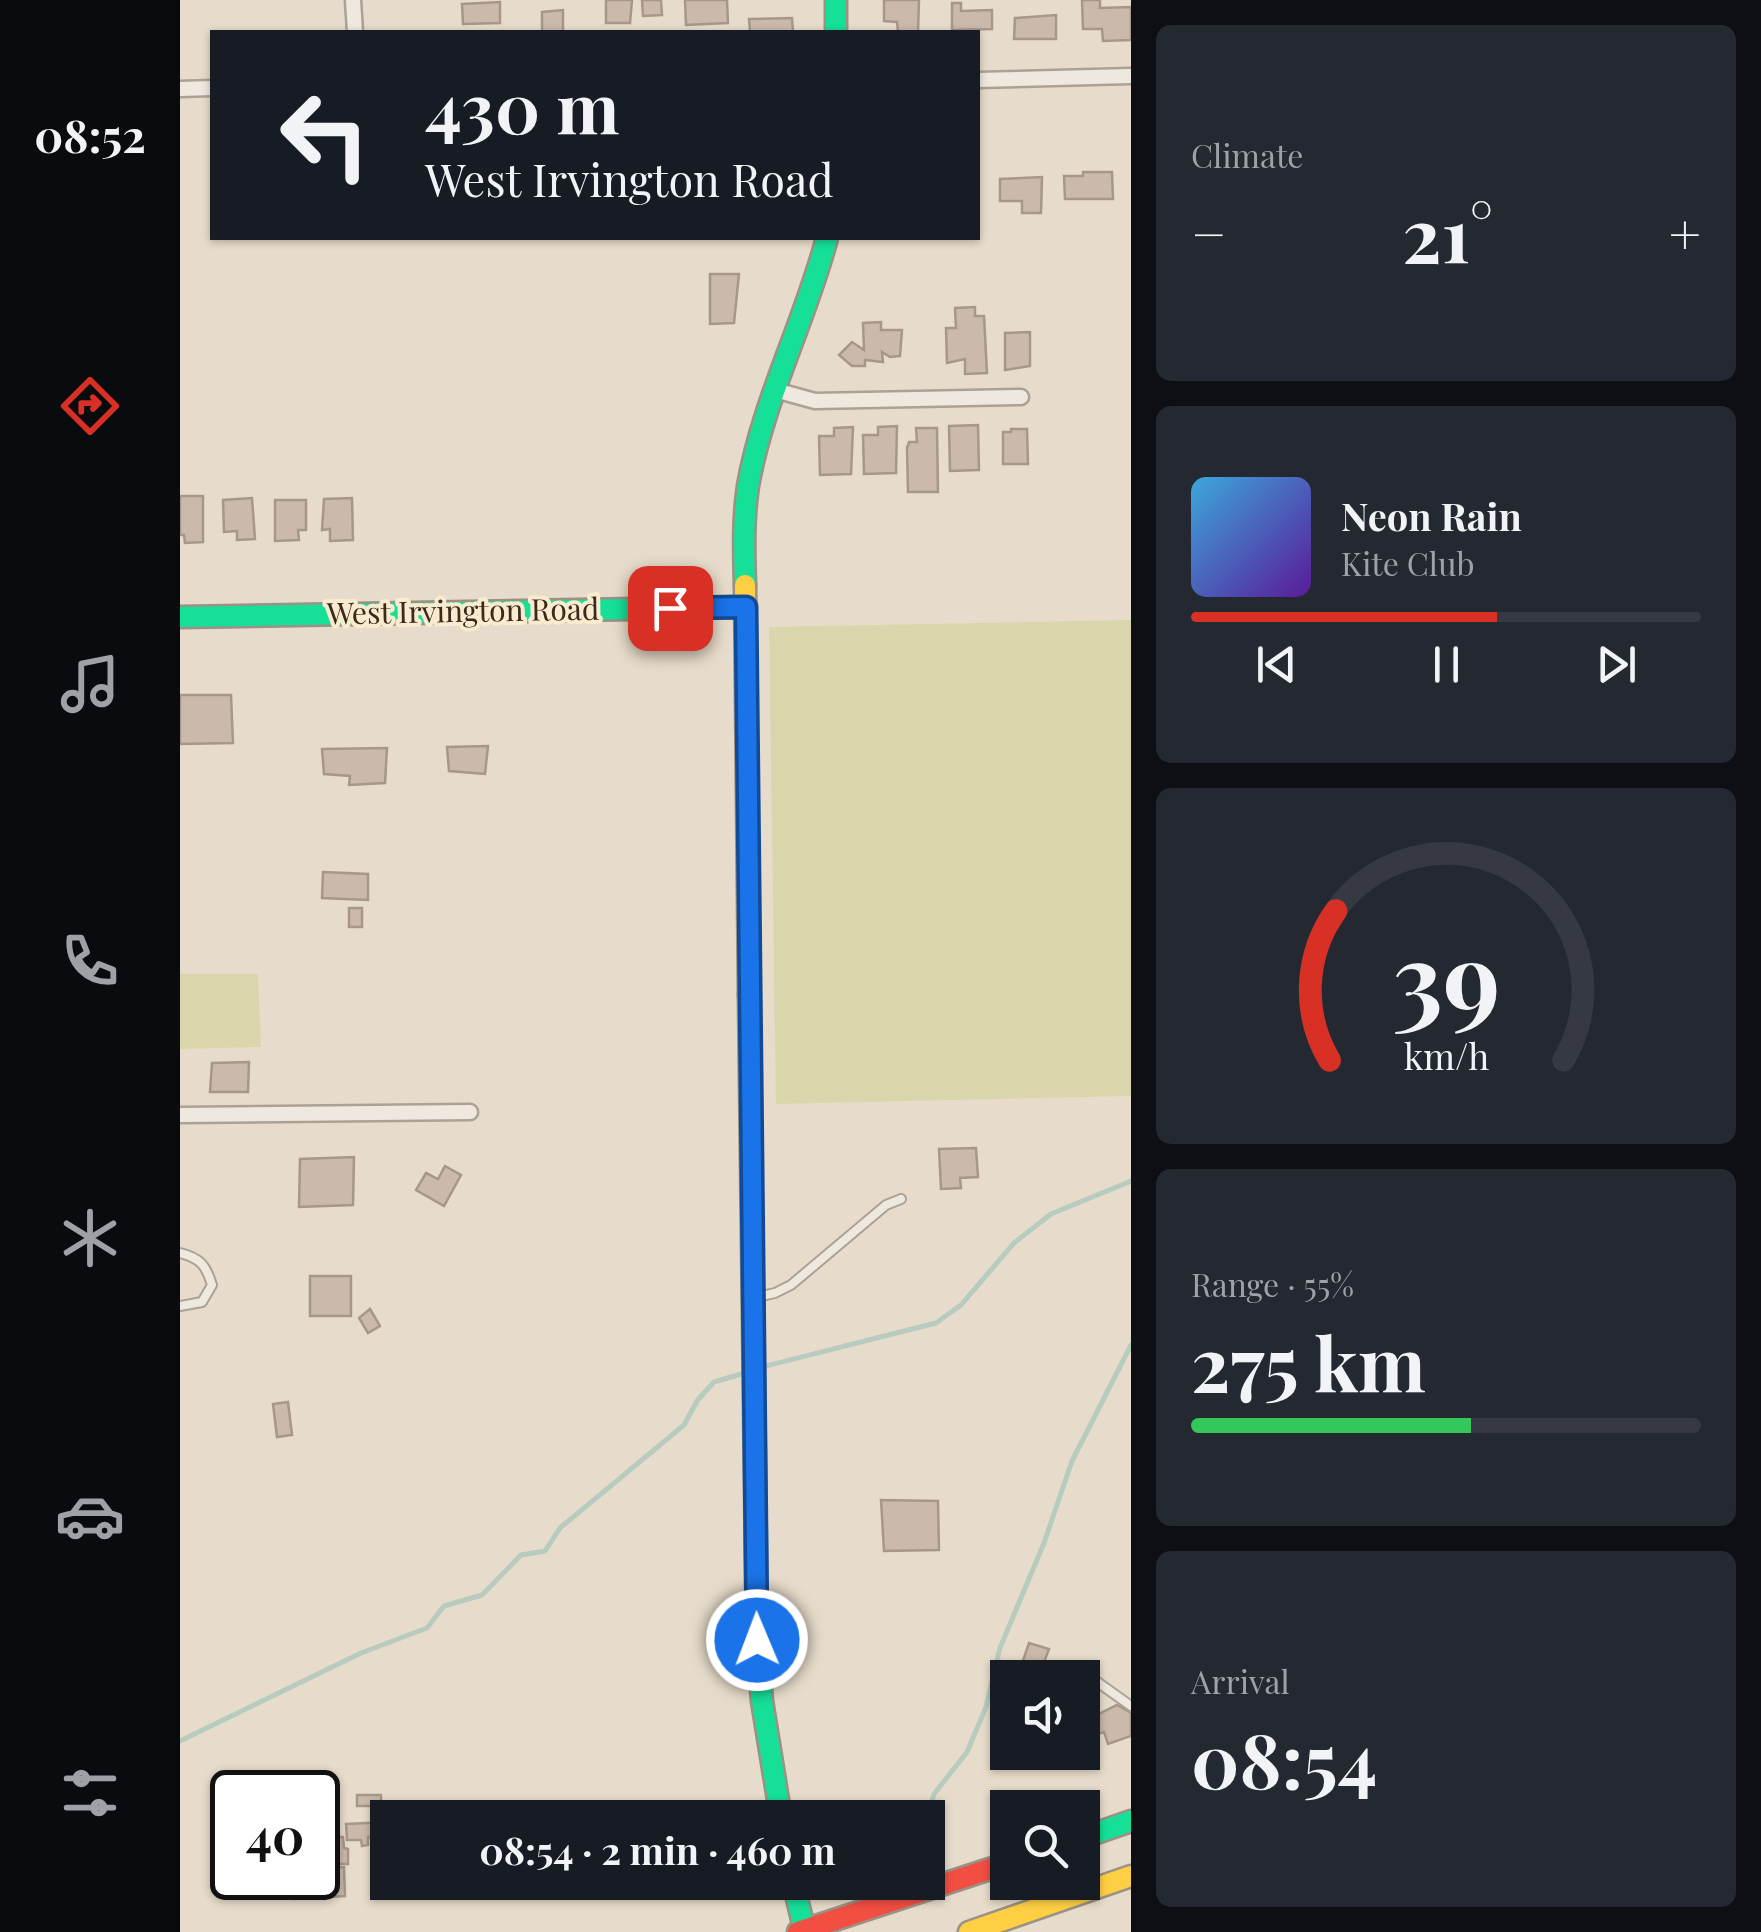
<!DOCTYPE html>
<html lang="en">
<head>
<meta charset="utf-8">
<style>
	body { margin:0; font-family:"Playfair Display",serif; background:#242831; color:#f1f3f6; height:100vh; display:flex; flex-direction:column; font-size:38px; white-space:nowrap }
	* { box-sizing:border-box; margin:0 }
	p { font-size:32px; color:#9ea1a6 }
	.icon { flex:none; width:55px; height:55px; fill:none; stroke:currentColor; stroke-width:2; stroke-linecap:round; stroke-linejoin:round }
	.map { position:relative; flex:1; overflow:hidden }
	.panel { display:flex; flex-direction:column; gap:25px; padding:25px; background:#0d0f14; width:630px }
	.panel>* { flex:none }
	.hud { position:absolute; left:30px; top:30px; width:770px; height:210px; border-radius:0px; box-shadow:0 2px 8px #0004; background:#171b24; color:#f1f3f6; overflow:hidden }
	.tools { position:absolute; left:810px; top:1660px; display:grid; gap:20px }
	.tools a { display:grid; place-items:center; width:110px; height:110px; border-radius:0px; background:#171b24; box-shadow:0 2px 8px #0004; font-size:50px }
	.speed { position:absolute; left:30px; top:1770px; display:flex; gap:20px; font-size:50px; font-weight:700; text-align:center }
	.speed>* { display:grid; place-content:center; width:130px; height:130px; border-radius:50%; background:#171b24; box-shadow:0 2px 8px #0004; line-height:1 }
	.speed .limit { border:5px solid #111; border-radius:15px; background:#fff; color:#111 }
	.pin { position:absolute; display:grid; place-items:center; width:85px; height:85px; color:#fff; margin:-42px; border-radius:20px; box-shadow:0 5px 15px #0006 }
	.me { position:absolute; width:110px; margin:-55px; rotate:359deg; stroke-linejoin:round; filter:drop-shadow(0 0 8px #0008) }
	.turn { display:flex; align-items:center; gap:35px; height:210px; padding:0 50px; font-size:45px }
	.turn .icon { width:130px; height:130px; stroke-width:2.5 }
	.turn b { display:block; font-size:70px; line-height:85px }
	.big { font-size:75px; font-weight:700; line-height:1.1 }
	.panel .card { flex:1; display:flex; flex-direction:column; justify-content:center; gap:15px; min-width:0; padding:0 35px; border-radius:15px; background:#242831 }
	.panel .dial { align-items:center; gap:0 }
	.dial svg { height:260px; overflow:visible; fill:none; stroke:#363941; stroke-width:7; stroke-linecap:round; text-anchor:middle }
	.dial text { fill:#f1f3f6; stroke:none }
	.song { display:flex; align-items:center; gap:30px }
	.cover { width:120px; height:120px; border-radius:15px; background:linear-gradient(135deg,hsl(200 70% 55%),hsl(270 70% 35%)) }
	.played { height:10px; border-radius:5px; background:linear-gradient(90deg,#d93025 60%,#363941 60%) }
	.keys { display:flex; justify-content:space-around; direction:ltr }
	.heat { display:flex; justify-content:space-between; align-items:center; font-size:55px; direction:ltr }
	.charge { height:15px; border-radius:8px; background:linear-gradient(90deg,#34c759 55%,#363941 0) }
	.trip { position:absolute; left:190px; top:1800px; width:575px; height:100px; border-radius:0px; background:#171b24; box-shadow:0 2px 8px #0004; font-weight:700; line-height:100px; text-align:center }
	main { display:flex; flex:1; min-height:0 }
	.dock { display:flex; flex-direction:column; width:180px; justify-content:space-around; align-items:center; background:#090b0e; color:#9ea1a6 }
	.dock .icon { width:70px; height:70px }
	.dock .active { color:#d93025 }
	.dock b { font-size:45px; color:#f1f3f6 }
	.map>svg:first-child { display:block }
</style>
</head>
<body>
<main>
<nav class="dock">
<b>08:52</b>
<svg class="icon active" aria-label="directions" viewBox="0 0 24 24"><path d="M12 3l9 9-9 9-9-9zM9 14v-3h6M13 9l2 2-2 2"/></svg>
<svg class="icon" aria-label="music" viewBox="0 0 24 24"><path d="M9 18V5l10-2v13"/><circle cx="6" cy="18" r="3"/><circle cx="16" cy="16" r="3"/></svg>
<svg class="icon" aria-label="phone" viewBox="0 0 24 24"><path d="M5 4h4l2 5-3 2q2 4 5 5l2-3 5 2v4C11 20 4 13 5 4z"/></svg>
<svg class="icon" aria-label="climate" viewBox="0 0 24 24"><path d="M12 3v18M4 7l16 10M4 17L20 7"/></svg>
<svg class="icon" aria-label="car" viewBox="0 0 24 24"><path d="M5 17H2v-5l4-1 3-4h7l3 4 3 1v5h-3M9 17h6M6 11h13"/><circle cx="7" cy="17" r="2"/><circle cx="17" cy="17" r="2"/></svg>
<svg class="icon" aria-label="filters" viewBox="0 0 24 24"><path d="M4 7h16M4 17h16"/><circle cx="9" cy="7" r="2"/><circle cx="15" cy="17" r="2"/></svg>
</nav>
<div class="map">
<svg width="951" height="1932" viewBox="0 0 951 1932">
	<rect width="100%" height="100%" fill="#e7dccb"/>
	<g fill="#d9d6ac">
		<polygon points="951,620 951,1096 596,1104 589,627"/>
		<polygon points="78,974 81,1047 0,1049 0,974"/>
	</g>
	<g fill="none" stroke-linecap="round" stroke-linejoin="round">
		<g stroke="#b7cbbe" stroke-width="5">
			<polyline points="578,1368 756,1323 781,1305 834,1243 871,1214 951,1181"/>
			<polyline points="0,1741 181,1653 247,1628 264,1606 302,1595 341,1555 365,1551 380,1528 504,1425 517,1401 534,1382 568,1372"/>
			<polyline points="748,1850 749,1812 754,1794 787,1752 806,1707 820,1648 864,1543 892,1461 951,1345"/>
		</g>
	</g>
	<g fill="#cbb9ab" stroke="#a7978a" stroke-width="2.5">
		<polygon points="426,0 452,0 450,23 426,23"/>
		<polygon points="462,0 481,0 482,15 463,16"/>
		<polygon points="505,0 547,0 548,23 506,25"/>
		<polygon points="704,0 739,0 738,32 718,32 717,22 704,21"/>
		<polygon points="902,0 920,0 920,8 951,7 951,40 923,41 922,29 903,29"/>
		<polygon points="320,2 320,23 283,24 282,4"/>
		<polygon points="772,3 781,3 781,11 812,10 812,29 772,30"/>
		<polygon points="383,10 383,32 362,32 362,12"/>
		<polygon points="876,15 876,39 834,39 835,18"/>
		<polygon points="612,18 613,32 570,32 569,19"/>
		<polygon points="903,172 932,172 933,199 885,199 884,176 903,176"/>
		<polygon points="862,177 861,213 842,213 842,201 820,201 820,179"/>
		<polygon points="530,274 559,274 554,323 530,324"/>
		<polygon points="795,307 795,316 804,316 807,373 785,374 785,359 767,363 766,328 776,328 775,308"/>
		<polygon points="701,322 701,330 722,330 720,356 710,357 702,352 703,362 685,360 685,366 672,366 659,355 672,342 684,350 683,323"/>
		<polygon points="850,332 850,366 825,370 825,333"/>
		<polygon points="798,425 799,470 770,471 769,426"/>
		<polygon points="717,426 716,473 684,474 683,435 698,435 698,427"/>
		<polygon points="673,427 671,474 640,475 639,436 654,436 654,428"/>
		<polygon points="736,428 757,428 758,492 728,492 727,448 729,442 737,442"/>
		<polygon points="831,429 847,429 848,464 823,464 823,432 831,432"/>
		<polygon points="0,496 23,496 23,542 5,543 4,535 0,535"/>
		<polygon points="72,498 75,539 57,540 57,531 44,532 43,500"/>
		<polygon points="172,498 173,540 150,541 150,529 142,530 144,499"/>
		<polygon points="95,500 126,500 126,530 118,530 119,540 95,541"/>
		<polygon points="0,695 51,695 53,743 0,744"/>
		<polygon points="308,746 305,774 269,771 267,747"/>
		<polygon points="207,748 205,783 169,785 170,776 144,774 142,749"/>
		<polygon points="143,872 188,874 188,900 142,898"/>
		<rect x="169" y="908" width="13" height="19"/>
		<polygon points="69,1062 68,1092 30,1092 32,1063"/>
		<polygon points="796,1148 798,1177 780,1178 781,1188 761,1189 759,1149"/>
		<polygon points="174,1157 173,1205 119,1207 120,1159"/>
		<polygon points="265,1166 281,1175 264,1206 236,1190 246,1173 258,1179"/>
		<rect x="130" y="1276" width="41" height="40"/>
		<polygon points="190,1309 200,1326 188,1333 179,1318"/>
		<polygon points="108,1402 112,1435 97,1437 93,1404"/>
		<polygon points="701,1500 758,1501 759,1550 704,1551"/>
		<polygon points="849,1643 869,1649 858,1678 837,1678"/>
		<polygon points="937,1705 951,1713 951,1736 928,1744 924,1732 909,1737 905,1721"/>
		<rect x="177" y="1795" width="24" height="11"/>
		<polygon points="207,1822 208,1836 188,1837 188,1845 182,1846 181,1840 167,1840 166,1824"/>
		<polygon points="151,1837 163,1837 164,1848 168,1849 168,1864 153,1864"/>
		<polygon points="164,1867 165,1896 114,1899 112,1878 138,1878 138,1869"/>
		<polygon points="270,1882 317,1882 317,1890 270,1891"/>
	</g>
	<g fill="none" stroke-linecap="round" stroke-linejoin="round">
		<defs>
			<g id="lane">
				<path d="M0 1253C20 1258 26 1265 32 1285L22 1302 0 1306"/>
				<polyline points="573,1298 595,1293 611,1285 706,1205 721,1199"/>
				<polyline points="902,1671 951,1706"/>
			</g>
			<g id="street">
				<polyline points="173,0 175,32"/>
				<polyline points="798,80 951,76"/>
				<polyline points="0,89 32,88"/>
				<polyline points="595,390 635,401 841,397"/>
				<polyline points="0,1115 290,1112"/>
			</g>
			<g id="fast">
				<polyline points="656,0 656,32"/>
				<path d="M565 585C564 552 563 519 568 486 583 400 625 322 647 238"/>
				<polyline points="0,617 565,607"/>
				<polyline points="569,995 577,1641 582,1701 601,1818"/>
				<polyline points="902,1838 951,1821"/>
				<polyline points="613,1882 625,1932"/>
			</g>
			<g id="slow">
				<polyline points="565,585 569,995"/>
				<polyline points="789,1932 951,1876"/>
			</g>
			<polyline id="jam" points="618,1932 828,1863"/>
		</defs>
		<use href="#lane" stroke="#aca195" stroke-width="12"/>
		<use href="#street" stroke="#aca195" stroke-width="19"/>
		<use href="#fast" stroke="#9b9184" stroke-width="25"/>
		<use href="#slow" stroke="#9b9184" stroke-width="25"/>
		<use href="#jam" stroke="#9b9184" stroke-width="25"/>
		<use href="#lane" stroke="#eee8de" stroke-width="8"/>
		<use href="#street" stroke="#eee8de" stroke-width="14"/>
		<use href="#fast" stroke="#16e098" stroke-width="20"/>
		<use href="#slow" stroke="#ffcf43" stroke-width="20"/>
		<use href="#jam" stroke="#f24e42" stroke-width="20"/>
	</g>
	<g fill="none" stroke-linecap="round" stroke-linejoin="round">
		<defs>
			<polyline id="route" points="490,608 566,607 577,1640"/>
		</defs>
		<use href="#route" stroke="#114b97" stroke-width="25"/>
		<use href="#route" stroke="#1a73e8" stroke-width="18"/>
	</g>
	<g text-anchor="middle" stroke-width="8" stroke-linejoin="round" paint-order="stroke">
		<g font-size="30" fill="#3b291b" stroke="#f9ebcf">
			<text transform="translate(283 612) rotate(-1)" y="10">West Irvington Road</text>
		</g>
	</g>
</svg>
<div class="tools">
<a><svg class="icon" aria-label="sound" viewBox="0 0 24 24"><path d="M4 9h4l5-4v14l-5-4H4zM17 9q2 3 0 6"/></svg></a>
<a><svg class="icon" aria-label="search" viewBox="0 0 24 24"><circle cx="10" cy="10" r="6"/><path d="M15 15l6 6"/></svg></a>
</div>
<div class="speed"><div class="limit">40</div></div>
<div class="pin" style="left:490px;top:608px;background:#d93025"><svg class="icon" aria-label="arrive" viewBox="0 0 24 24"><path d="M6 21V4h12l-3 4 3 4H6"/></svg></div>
<svg class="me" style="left:577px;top:1640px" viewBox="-20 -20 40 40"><circle r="17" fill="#1a73e8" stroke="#fff" stroke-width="3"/><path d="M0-11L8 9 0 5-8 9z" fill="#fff"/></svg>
<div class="trip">08:54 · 2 min · 460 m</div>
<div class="hud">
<div class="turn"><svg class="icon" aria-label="left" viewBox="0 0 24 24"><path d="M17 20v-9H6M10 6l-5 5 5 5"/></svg><div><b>430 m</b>West Irvington Road</div></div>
</div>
</div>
<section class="panel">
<div class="card"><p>Climate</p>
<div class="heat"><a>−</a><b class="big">21°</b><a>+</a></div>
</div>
<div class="card">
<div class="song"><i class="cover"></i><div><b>Neon Rain</b><p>Kite Club</p></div></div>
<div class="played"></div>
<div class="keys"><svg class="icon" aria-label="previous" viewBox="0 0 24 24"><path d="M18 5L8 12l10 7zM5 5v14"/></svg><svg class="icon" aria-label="pause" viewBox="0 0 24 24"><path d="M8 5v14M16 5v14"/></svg><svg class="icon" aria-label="next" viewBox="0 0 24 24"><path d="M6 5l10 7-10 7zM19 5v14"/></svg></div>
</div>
<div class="card dial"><svg viewBox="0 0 100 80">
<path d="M14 69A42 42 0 1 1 86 69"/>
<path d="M14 69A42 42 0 0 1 16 23" stroke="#d93025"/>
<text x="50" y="56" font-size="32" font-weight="700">39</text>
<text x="50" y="72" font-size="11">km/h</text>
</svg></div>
<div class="card"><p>Range · 55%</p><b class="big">275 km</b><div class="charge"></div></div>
<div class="card"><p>Arrival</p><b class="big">08:54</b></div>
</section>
</main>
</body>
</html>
